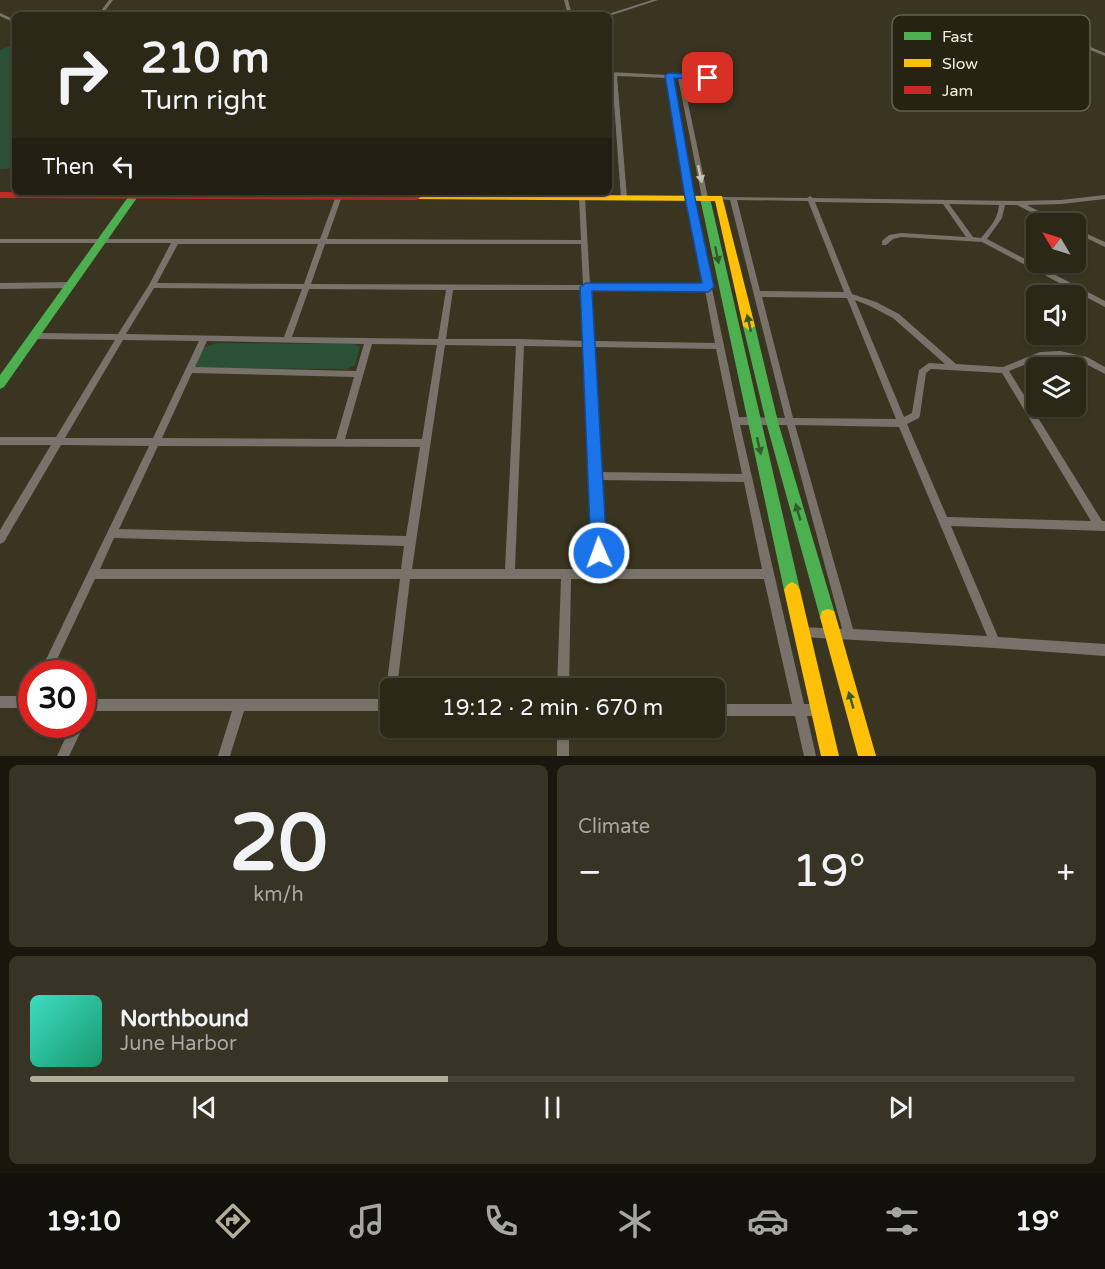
<!DOCTYPE html>
<html lang="en">
<head>
<meta charset="utf-8">
<style>
	body { margin:0; font-family:"Varela Round",sans-serif; background:#383425; color:#f1f3f6; height:100vh; display:flex; flex-direction:column; font-size:22px; white-space:nowrap }
	* { box-sizing:border-box; margin:0 }
	p { font-size:20px; color:#a6a6a2 }
	.icon { flex:none; width:33px; height:33px; fill:none; stroke:currentColor; stroke-width:2; stroke-linecap:round; stroke-linejoin:round }
	.map { position:relative; height:756px; overflow:hidden }
	.drawer { display:flex; flex-direction:column; gap:9px; padding:9px; background:#18160d; flex:1 }
	.drawer>* { flex:none }
	.top-card { position:absolute; left:12px; top:12px; width:600px; height:183px; border-radius:9px; box-shadow:0 2px 4px #0004,0 0 0 2px #484437; background:#2c2818; color:#f1f3f6; overflow:hidden }
	.needle { width:39px; rotate:308deg }
	.tools { position:absolute; left:1026px; top:213px; display:grid; gap:12px }
	.tools a { display:grid; place-items:center; width:60px; height:60px; border-radius:9px; background:#2c2818; box-shadow:0 2px 4px #0004,0 0 0 2px #484437; font-size:30px }
	.speed { position:absolute; left:18px; top:660px; display:flex; gap:12px; font-size:30px; font-weight:700; text-align:center }
	.speed>* { display:grid; place-content:center; width:78px; height:78px; border-radius:50%; background:#2c2818; box-shadow:0 2px 4px #0004,0 0 0 2px #484437; line-height:1 }
	.speed .limit { border:9px solid #d22; background:#fff; color:#111 }
	.pin { position:absolute; display:grid; place-items:center; width:51px; height:51px; color:#fff; margin:-26px; border-radius:12px; box-shadow:0 3px 9px #0006 }
	.me { position:absolute; width:66px; margin:-33px; rotate:358deg; stroke-linejoin:round; filter:drop-shadow(0 0 4px #0008) }
	.turn { display:flex; align-items:center; gap:21px; height:126px; padding:0 30px; font-size:27px }
	.turn .icon { width:78px; height:78px; stroke-width:2.5 }
	.turn b { display:block; font-size:42px; line-height:51px }
	.then { display:flex; align-items:center; height:57px; padding:0 30px; background:#0003; gap:12px; font-size:22px }
	.big { font-size:45px; font-weight:600; line-height:1.1 }
	.drawer .card { flex:1; display:flex; flex-direction:column; justify-content:center; gap:9px; min-width:0; padding:0 21px; border-radius:9px; background:#383425 }
	.drawer .dial { align-items:center; gap:0 }
	.dial b { font-size:78px; line-height:1 }
	.song { display:flex; align-items:center; gap:18px }
	.cover { width:72px; height:72px; border-radius:9px; background:linear-gradient(135deg,hsl(170 70% 55%),hsl(160 70% 35%)) }
	.played { height:6px; border-radius:3px; background:linear-gradient(90deg,#b2ad98 40%,#484437 40%) }
	.keys { display:flex; justify-content:space-around; direction:ltr }
	.heat { display:flex; justify-content:space-between; align-items:center; font-size:33px; direction:ltr }
	.drawer .tiles { flex:1; display:grid; gap:9px; grid-template-columns:1fr 1fr }
	.card:last-child { grid-column:span 2 }
	.trip { position:absolute; left:380px; top:678px; width:345px; height:60px; border-radius:9px; background:#2c2818; box-shadow:0 2px 4px #0004,0 0 0 2px #484437; font-weight:600; line-height:60px; text-align:center }
	.tab-bar { display:flex; height:96px; justify-content:space-around; align-items:center; background:#12100a; color:#a6a6a2 }
	.tab-bar .icon { width:42px; height:42px }
	.tab-bar .selected { color:#b2ad98 }
	.tab-bar b { font-size:27px; color:#f1f3f6 }
	.map>svg:first-child { display:block }
</style>
</head>
<body>
<div class="map">
<svg width="1105" height="756" viewBox="0 0 1105 756">
	<rect width="100%" height="100%" fill="#3a3520"/>
	<g fill="#2a5036">
		<polygon points="7,47 15,47 15,168 0,169 0,50"/>
		<polygon points="217,343 355,344 360,347 355,365 347,369 197,368 194,366 202,348"/>
	</g>
	<g fill="none" stroke-linecap="round" stroke-linejoin="round">
		<g fill="#79726b" fill-rule="evenodd">
			<polygon points="109,0 113,0 102,15 98,15"/>
			<polygon points="564,0 568,0 572,15 568,15"/>
			<polygon points="652,0 658,0 609,16 605,15"/>
			<polygon points="0,13 15,20 15,23 0,16"/>
			<polygon points="1030,30 1066,37 1105,53 1105,56 1063,39 1028,32 1028,30"/>
			<path d="M609 72 667 75 669 73 678 75 680 73 683 75 708 76 711 78 708 80 683 79 708 198 705 200 702 198 678 78H672L703 246 739 417 785 418 730 200 717 199V197L807 198 810 196 813 198 1017 201 1061 200 1105 195V199L1061 204 1027 205 1063 224H1054L1017 205H1005L1002 218 987 239 1105 301V307L982 242 901 237 893 239 886 245H882V241L889 235 901 233 966 237 943 204 815 202 852 294 876 302 899 314 956 364 1003 367 1040 352 1060 351 1087 357 1105 367V374L1082 362 1060 357 1041 358 1009 371 1102 521H1105V531L951 526 998 637 1105 644V656L995 648 802 637 798 636 797 632 798 628 802 627 842 629 787 425H740L804 704H819L823 706 825 710 823 714 819 716H807L816 756H804L795 716H714V704H792L764 579H571L569 688H557L561 579H410L397 688H390V711H244L230 756H218L232 711H92L86 722 85 723 69 756H57L72 724H82V699H384L386 690 400 579H95L50 674H39L149 446 61 445 4 542 0 544V530L51 445H0V437H56L115 340 35 339 31 336 35 333 118 334 149 285 171 243H0V239H320L336 196 339 194 342 196 327 239 581 240 579 198 582 196 585 198 590 285 704 284 667 78 617 76 627 198 624 200 621 198 612 76H609ZM737 200 808 201 844 292 760 291ZM949 204 999 205C998 219 990 227 981 238L973 237ZM178 244H318L304 284 157 283ZM325 244H581L583 285 311 284ZM154 288 302 289 284 337 126 334ZM309 289 446 290 438 339 292 337ZM453 290H583L585 341 520 339H446ZM590 290H705L715 343 593 341ZM762 297 847 298 896 419 793 418ZM855 300 870 306 893 318 945 364 929 363 919 370 912 413 904 417ZM123 340 199 341 153 438H65ZM207 341 364 344 356 371 195 367ZM372 344 437 345 422 439H345ZM445 345 516 346 505 569H412ZM524 346 585 347 595 569H515ZM593 347 716 349 742 474 600 472ZM931 369 1002 373 1091 521 947 517 907 424 919 418 920 415 926 373ZM192 373 354 377 336 439 162 438ZM795 425 899 427 987 636 853 629ZM158 446 420 447 406 536 119 529ZM600 480 744 482 762 569H605ZM114 538 404 546 401 569H100Z"/>
			<polygon points="1076,229 1105,242 1105,247 1076,233"/>
			<polygon points="72,282 76,285 72,288 0,289 0,283"/>
			<rect x="0" y="696" width="32" height="12"/>
			<rect x="557" y="728" width="12" height="28"/>
		</g>
		<g fill="#4caf50" fill-rule="evenodd">
			<polygon points="134,192 139,195 4,387 0,389 0,375 131,193"/>
			<polygon points="705,195 710,198 800,590 797,595 792,598 787,595 784,590 700,198"/>
			<polygon points="749,322 755,326 778,422 836,617 834,623 828,625 822,623 820,617 766,422 743,326"/>
		</g>
		<g fill="#ffc107" fill-rule="evenodd">
			<polygon points="416,194 722,196 755,326 749,330 743,326 715,201 413,199 413,195"/>
			<polygon points="792,582 797,585 800,590 839,756 821,756 784,590 787,585"/>
			<polygon points="828,609 834,611 836,617 876,756 858,756 820,617 822,611"/>
		</g>
		<polygon fill="#c62828" fill-rule="evenodd" points="0,192 416,194 421,197 416,200 0,198"/>
	</g>
	<defs><path id="oneway-solid" d="M-6-.8H1V-3.2L6.5 0L1 3.2V.8H-6Z" transform="scale(1.5)"/></defs>
	<use fill="#c8c2b2" href="#oneway-solid" transform="translate(700 174) rotate(78)"/>
	<g fill="#365b2b">
		<use href="#oneway-solid" transform="translate(717 255) rotate(78)"/>
		<use href="#oneway-solid" transform="translate(749 323) rotate(-103)"/>
		<use href="#oneway-solid" transform="translate(759 446) rotate(77)"/>
		<use href="#oneway-solid" transform="translate(798 512) rotate(-106)"/>
		<use href="#oneway-solid" transform="translate(851 700) rotate(-106)"/>
	</g>
	<polygon fill="#1a73e8" stroke="#114b97" stroke-width="1.5" points="669,73 708,75 712,78 708,80 674,78 695,198 714,287 708,292 592,291 607,553 605,559 599,561 593,559 591,553 580,287 586,283 702,283 685,198 665,75"/>
	<rect x="892" y="15" width="198" height="96" rx="9" fill="#272313" stroke="#64604e" stroke-width="1.5"/>
	<rect x="904" y="32" width="27" height="8" fill="#4caf50"/>
	<rect x="904" y="59" width="27" height="8" fill="#ffc107"/>
	<rect x="904" y="86" width="27" height="8" fill="#c62828"/>
	<g font-size="16" fill="#f2edd8">
		<text x="942" y="42">Fast</text>
		<text x="942" y="69">Slow</text>
		<text x="942" y="96">Jam</text>
	</g>
</svg>
<div class="tools">
<a><svg class="needle" viewBox="-14 -14 28 28"><path d="M0-13l5 13h-10z" fill="#e53935"/><path d="M0 13l5-13h-10z" fill="#a6a6a2"/></svg></a>
<a><svg class="icon" aria-label="sound" viewBox="0 0 24 24"><path d="M4 9h4l5-4v14l-5-4H4zM17 9q2 3 0 6"/></svg></a>
<a><svg class="icon" aria-label="layers" viewBox="0 0 24 24"><path d="M12 4l9 5-9 5-9-5zM3 14l9 5 9-5"/></svg></a>
</div>
<div class="speed"><div class="limit">30</div></div>
<div class="pin" style="left:708px;top:78px;background:#d93025"><svg class="icon" aria-label="arrive" viewBox="0 0 24 24"><path d="M6 21V4h12l-3 4 3 4H6"/></svg></div>
<svg class="me" style="left:599px;top:553px" viewBox="-20 -20 40 40"><circle r="17" fill="#1a73e8" stroke="#fff" stroke-width="3"/><path d="M0-11L8 9 0 5-8 9z" fill="#fff"/></svg>
<div class="trip">19:12 · 2 min · 670 m</div>
<div class="top-card">
<div class="turn"><svg class="icon" aria-label="right" viewBox="0 0 24 24"><path d="M7 20v-9h11M14 6l5 5-5 5"/></svg><div><b>210 m</b>Turn right</div></div>
<div class="then">Then<svg class="icon" aria-label="left" viewBox="0 0 24 24"><path d="M17 20v-9H6M10 6l-5 5 5 5"/></svg></div>
</div>
</div>
<section class="drawer">
<div class="tiles">
<div class="card dial"><b>20</b><p>km/h</p></div>
<div class="card"><p>Climate</p>
<div class="heat"><a>−</a><b class="big">19°</b><a>+</a></div>
</div>
<div class="card">
<div class="song"><i class="cover"></i><div><b>Northbound</b><p>June Harbor</p></div></div>
<div class="played"></div>
<div class="keys"><svg class="icon" aria-label="previous" viewBox="0 0 24 24"><path d="M18 5L8 12l10 7zM5 5v14"/></svg><svg class="icon" aria-label="pause" viewBox="0 0 24 24"><path d="M8 5v14M16 5v14"/></svg><svg class="icon" aria-label="next" viewBox="0 0 24 24"><path d="M6 5l10 7-10 7zM19 5v14"/></svg></div>
</div>
</div>
</section>
<nav class="tab-bar">
<b>19:10</b>
<svg class="icon selected" aria-label="directions" viewBox="0 0 24 24"><path d="M12 3l9 9-9 9-9-9zM9 14v-3h6M13 9l2 2-2 2"/></svg>
<svg class="icon" aria-label="music" viewBox="0 0 24 24"><path d="M9 18V5l10-2v13"/><circle cx="6" cy="18" r="3"/><circle cx="16" cy="16" r="3"/></svg>
<svg class="icon" aria-label="phone" viewBox="0 0 24 24"><path d="M5 4h4l2 5-3 2q2 4 5 5l2-3 5 2v4C11 20 4 13 5 4z"/></svg>
<svg class="icon" aria-label="climate" viewBox="0 0 24 24"><path d="M12 3v18M4 7l16 10M4 17L20 7"/></svg>
<svg class="icon" aria-label="car" viewBox="0 0 24 24"><path d="M5 17H2v-5l4-1 3-4h7l3 4 3 1v5h-3M9 17h6M6 11h13"/><circle cx="7" cy="17" r="2"/><circle cx="17" cy="17" r="2"/></svg>
<svg class="icon" aria-label="filters" viewBox="0 0 24 24"><path d="M4 7h16M4 17h16"/><circle cx="9" cy="7" r="2"/><circle cx="15" cy="17" r="2"/></svg>
<b>19°</b>
</nav>
</body>
</html>
